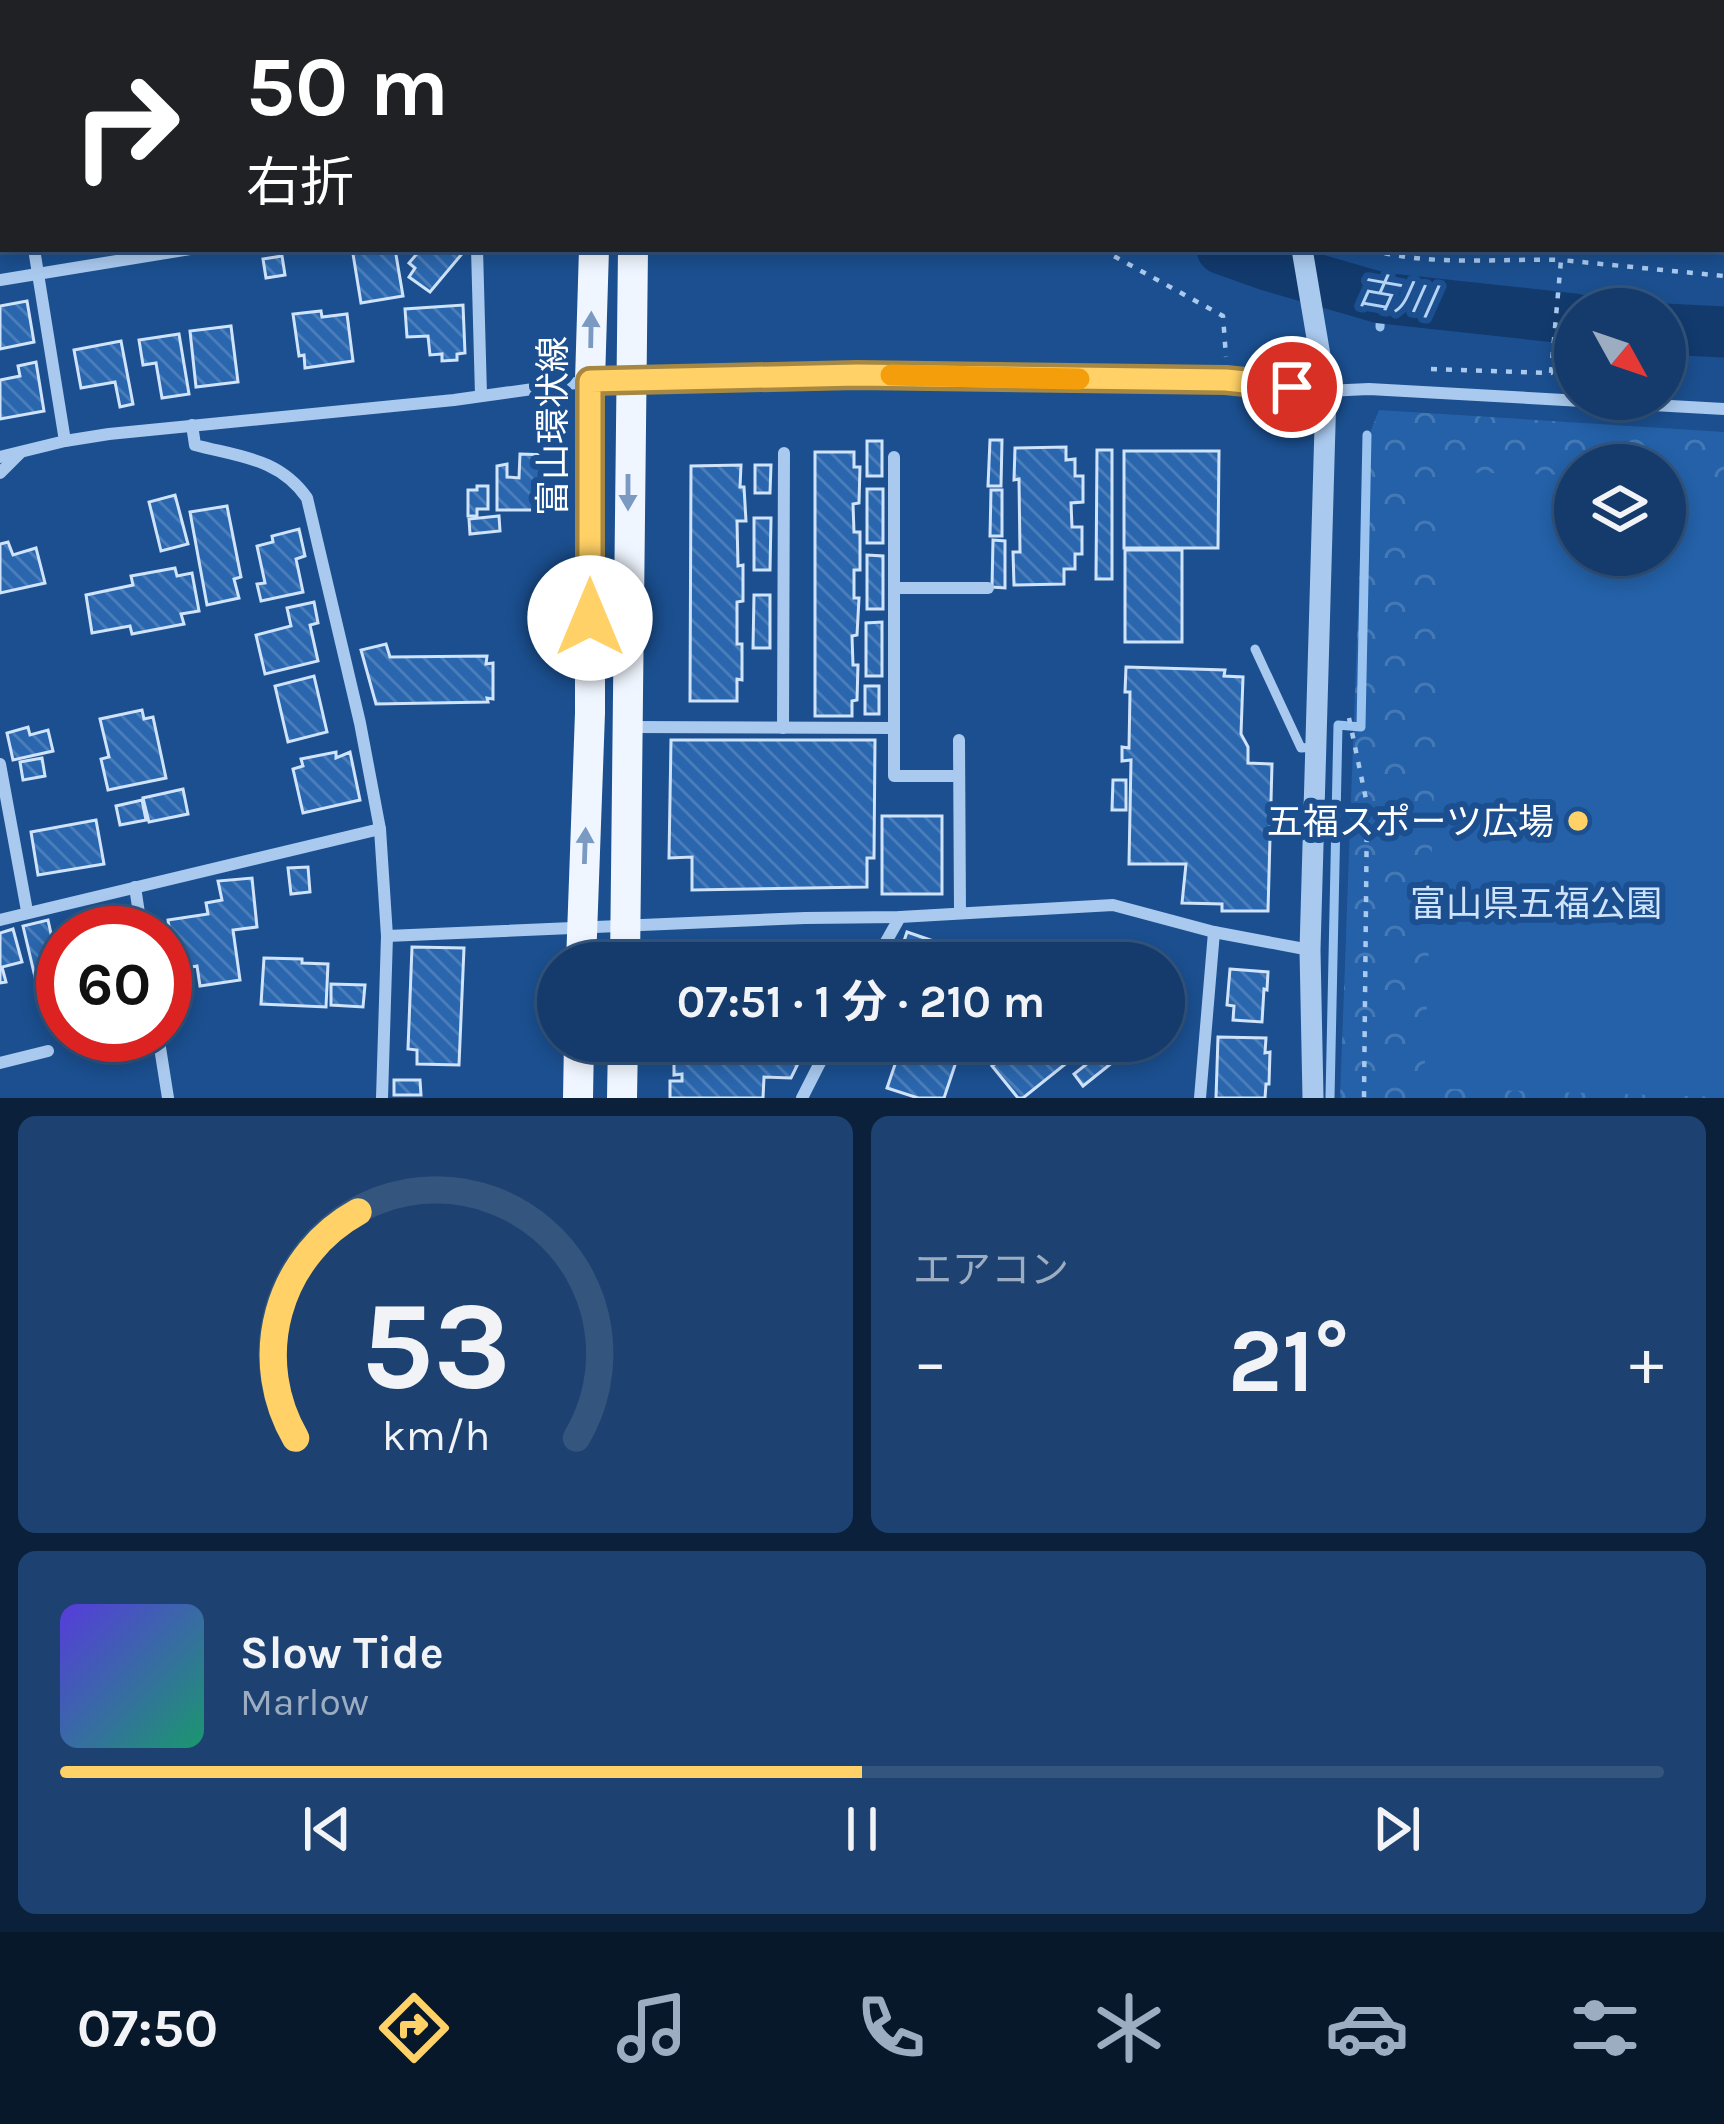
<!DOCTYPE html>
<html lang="ja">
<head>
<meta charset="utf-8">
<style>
	body { margin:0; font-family:Karla,"Noto Sans JP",sans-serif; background:#1d4271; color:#f1f3f6; height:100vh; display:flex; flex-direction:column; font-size:45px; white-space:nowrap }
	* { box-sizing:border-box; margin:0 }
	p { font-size:39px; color:#9dadc1 }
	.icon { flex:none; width:66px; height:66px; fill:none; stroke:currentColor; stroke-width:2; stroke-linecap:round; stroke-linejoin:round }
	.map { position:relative; height:1098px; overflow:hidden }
	.details { display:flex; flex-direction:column; gap:18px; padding:18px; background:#0b203b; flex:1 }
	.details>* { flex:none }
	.hud { position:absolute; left:0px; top:0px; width:1725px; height:252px; box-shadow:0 6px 18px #0003,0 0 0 3px #33557e; background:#202124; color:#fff; overflow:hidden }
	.needle { width:78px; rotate:130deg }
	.controls { position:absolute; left:1554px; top:288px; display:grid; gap:24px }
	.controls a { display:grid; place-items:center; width:132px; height:132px; border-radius:50%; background:#143b6b; box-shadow:0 6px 18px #0003,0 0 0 3px #33557e; font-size:60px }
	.speed { position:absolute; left:36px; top:906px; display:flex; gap:24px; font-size:60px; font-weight:700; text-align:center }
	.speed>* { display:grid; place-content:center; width:156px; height:156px; border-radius:50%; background:#143b6b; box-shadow:0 6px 18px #0003,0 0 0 3px #33557e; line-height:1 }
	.speed .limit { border:18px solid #d22; background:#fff; color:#111 }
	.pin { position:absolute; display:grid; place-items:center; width:102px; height:102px; color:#fff; margin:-51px; border:6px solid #fff; border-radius:50%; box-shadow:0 3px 12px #0007 }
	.me { position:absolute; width:132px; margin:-66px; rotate:0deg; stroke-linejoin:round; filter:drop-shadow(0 0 9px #0008) }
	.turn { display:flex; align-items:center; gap:42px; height:252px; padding:0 48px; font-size:54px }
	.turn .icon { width:156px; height:156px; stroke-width:2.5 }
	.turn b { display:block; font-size:84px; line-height:102px }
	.big { font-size:90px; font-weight:700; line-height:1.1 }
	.details .widget { flex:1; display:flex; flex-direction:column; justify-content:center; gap:18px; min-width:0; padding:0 42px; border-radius:18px; background:#1d4271 }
	.details .dial { align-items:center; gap:0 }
	.dial svg { height:312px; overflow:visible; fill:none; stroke:#33557e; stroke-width:7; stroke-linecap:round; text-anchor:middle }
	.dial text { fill:#f1f3f6; stroke:none }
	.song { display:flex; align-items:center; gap:36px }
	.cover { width:144px; height:144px; border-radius:18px; background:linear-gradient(135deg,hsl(250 70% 55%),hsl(160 70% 35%)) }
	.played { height:12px; border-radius:6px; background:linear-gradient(90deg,#ffd166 50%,#33557e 50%) }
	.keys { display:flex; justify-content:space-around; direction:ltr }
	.heat { display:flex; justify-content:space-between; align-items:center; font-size:66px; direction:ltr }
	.details .tiles { flex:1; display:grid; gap:18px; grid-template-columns:1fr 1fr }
	.widget:last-child { grid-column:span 2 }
	.trip { position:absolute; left:537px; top:942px; width:648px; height:120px; border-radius:60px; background:#143b6b; box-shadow:0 6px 18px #0003,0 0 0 3px #33557e; font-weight:700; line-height:120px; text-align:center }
	.tabs { display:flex; height:192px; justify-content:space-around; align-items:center; background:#08182b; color:#9dadc1 }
	.tabs .icon { width:84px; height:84px }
	.tabs .on { color:#ffd166 }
	.tabs b { font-size:54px; color:#f1f3f6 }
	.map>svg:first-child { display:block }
</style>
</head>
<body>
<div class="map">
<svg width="1724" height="1098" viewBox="0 0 1724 1098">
	<defs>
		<pattern id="forest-crowns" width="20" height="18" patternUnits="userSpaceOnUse" patternTransform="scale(3)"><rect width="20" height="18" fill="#2461a8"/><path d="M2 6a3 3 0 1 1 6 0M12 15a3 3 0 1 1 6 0" fill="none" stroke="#4579b5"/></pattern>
		<pattern id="building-back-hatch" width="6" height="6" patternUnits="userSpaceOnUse" patternTransform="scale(3)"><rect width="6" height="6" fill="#2a66ad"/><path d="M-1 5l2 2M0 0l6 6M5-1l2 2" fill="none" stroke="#4a7db9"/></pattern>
	</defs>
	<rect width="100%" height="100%" fill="#1b4f8f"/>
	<path fill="url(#forest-crowns)" fill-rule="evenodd" d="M1379 410 1724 432V1098H1340L1364 448ZM1575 465H1665V555H1575Z"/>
	<polygon fill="#2461a8" points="1445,472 1575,475 1575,555 1665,555 1665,478 1724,480 1724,1097 1424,1088"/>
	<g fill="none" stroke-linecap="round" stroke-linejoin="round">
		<g stroke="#9cc4f0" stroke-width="9">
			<polyline points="1380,327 1381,298"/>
			<polyline points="1330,1098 1338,725 1361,727 1367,435"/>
		</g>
		<g stroke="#123a6d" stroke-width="51">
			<polyline points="573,0 583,3"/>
			<polyline points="1222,249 1267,265 1381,298 1575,319"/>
			<polyline points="1665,329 1724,332"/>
		</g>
	</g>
	<g fill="url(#building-back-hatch)" stroke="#cfe3fa" stroke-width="3">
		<polygon points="384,249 395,249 403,296 361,303 353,254"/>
		<polygon points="421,249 454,249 461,255 430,292 409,277 415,268 409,263"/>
		<polygon points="282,256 285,275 266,278 263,259"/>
		<polygon points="27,301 34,342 0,349 0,306"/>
		<polygon points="463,305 465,353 457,354 457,360 442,361 442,354 430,355 428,336 407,337 405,309"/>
		<polygon points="321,311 322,317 347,314 353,361 305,368 304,355 299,356 293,314"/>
		<polygon points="231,326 238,382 196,387 190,331"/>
		<polygon points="179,334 189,394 162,398 156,363 143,365 139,340"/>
		<polygon points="121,341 133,404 120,407 115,382 81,388 74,350"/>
		<polygon points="36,362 44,411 0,419 0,380 20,376 18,366"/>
		<polygon points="990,440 1002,440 1001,486 988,486"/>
		<rect x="867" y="441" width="15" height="35"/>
		<polygon points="1066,447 1066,460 1075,459 1075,476 1083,476 1083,502 1071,503 1072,527 1082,527 1082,554 1075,554 1075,569 1064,569 1064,584 1014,585 1013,552 1020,552 1019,479 1014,480 1015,448"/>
		<polygon points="1097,450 1112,450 1112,579 1096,579"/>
		<polygon points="1124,451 1219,451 1218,548 1124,548"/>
		<polygon points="815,452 854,452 854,467 860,467 859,503 853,504 854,532 860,532 860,570 854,570 854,598 859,598 857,635 852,636 853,665 858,665 857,700 852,701 852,716 815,716"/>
		<polygon points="520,454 549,455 549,510 497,510 497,466 507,464 507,477 519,478"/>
		<polygon points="741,465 740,487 744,487 746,521 737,521 738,566 743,565 743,601 737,602 737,644 742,644 742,680 737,679 737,701 690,701 691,466"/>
		<polygon points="755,465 771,465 770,493 755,493"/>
		<polygon points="477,486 488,486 488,509 477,509 477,516 468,516 468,490 477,490"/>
		<rect x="867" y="489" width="16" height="54"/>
		<polygon points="991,490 1002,490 1002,536 990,536"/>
		<polygon points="175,495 188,544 161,551 149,502"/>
		<polygon points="227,506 241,577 234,579 239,598 207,605 190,512"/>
		<polygon points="499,516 500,531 470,534 469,519"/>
		<polygon points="754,518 771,518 770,570 754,570"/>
		<polygon points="299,529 305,556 296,559 303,592 261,601 257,584 265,583 257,546 273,542 272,536"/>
		<polygon points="993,540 1005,541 1005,588 992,587"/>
		<polygon points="8,542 13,555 36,548 45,583 0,593 0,544"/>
		<rect x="1125" y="550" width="57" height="92"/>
		<polygon points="867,555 883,556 883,609 867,609"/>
		<polygon points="175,568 177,576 192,573 199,611 181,614 184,624 132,634 130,626 92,633 86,595 133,585 131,576"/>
		<polygon points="754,595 770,595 770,648 753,648"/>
		<polygon points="314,602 318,623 310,625 318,661 265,674 256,635 291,626 287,608"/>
		<polygon points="882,622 882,676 866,676 866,623"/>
		<polygon points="386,644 390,657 487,656 486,664 493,663 493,699 487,698 488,702 376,704 361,650"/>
		<polygon points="1126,667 1225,670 1224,676 1243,677 1241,734 1248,747 1248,763 1272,764 1268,911 1222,911 1222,904 1182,903 1186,864 1129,864 1131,760 1122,761 1122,747 1129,748 1130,692 1125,692"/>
		<polygon points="314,676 327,732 288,742 275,686"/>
		<rect x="865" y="686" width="14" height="28"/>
		<polygon points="142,710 144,719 153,717 166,778 108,790 101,759 109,757 100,719"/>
		<polygon points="28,727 30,735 48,730 53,751 13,760 7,733"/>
		<polygon points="671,740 875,740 874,858 867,858 867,887 692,890 692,857 669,858"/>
		<polygon points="336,752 336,758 350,752 360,800 303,813 293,769 303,766 301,759"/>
		<polygon points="42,758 45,776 23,780 20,762"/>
		<polygon points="1113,780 1126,780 1126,810 1112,810"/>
		<polygon points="183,789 188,814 149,822 143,798"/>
		<polygon points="142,800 146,820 120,825 116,806"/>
		<rect x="882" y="816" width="60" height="78"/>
		<polygon points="96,820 104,864 38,875 31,832"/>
		<polygon points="308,867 310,892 291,894 288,868"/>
		<polygon points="252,878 257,927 233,930 240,980 200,986 197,966 175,970 168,920 208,914 206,903 222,900 218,881"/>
		<polygon points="48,920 63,988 39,994 23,926"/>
		<polygon points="13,929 22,962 2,967 6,982 0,983 0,933"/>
		<polygon points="907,932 951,947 952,942 1002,960 1001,963 920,963 899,956"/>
		<polygon points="412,947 464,948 459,1065 417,1064 417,1050 408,1049"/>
		<polygon points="765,948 803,949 803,959 822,960 822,963 764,963"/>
		<polygon points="264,958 302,959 302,963 328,964 326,1007 261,1004"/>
		<polygon points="1230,969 1268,972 1267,990 1264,989 1262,1022 1233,1020 1234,1006 1227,1005"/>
		<polygon points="331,984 365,985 363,1007 331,1005"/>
		<polygon points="1218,1037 1266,1038 1265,1053 1270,1052 1269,1084 1266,1084 1265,1098 1216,1098"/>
		<polygon points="674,1041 809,1041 791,1078 764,1077 763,1098 670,1098 670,1081 682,1081 682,1074 674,1075"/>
		<polygon points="903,1041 963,1041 944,1098 918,1098 887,1088"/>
		<polygon points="1024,1041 1094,1041 1023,1098 1018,1098 992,1066"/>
		<polygon points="1116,1041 1129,1041 1133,1046 1083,1086 1074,1074"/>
		<polygon points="394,1080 420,1080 421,1095 394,1095"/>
	</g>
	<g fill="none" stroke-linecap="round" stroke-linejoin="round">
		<g stroke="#a9c9ee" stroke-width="4.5" stroke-dasharray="6 9" stroke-linecap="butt">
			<polyline points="1092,0 1104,3"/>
			<polyline points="1184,3 1184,0"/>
			<polyline points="1101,249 1223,316 1226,357"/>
			<path d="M1370 249C1426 267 1502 258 1561 260"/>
			<polyline points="1431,369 1551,373 1561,260 1724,276"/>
			<polyline points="1349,718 1367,804 1364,1098"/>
		</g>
		<g stroke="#a9c9ee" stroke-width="9">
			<polyline points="1423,3 1423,0"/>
			<polyline points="1722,245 1724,245"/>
			<polyline points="1255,649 1301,748 1315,747"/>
		</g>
		<g stroke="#a9c9ee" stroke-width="12">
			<polyline points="0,5 3,5"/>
			<polyline points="0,32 3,51"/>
			<polyline points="34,249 65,441"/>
			<polyline points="477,249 481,395"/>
			<polyline points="0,280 190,249"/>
			<path d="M192 425 195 445C240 457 279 458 307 498L360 723 380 829"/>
			<polyline points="0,457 65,441 109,434 454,400 590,381 857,375 1226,380 1326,391 1369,389 1724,409"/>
			<polyline points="894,457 894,776 959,776"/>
			<polyline points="0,473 20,453"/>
			<polyline points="894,588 988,588"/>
			<polyline points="631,727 894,728"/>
			<polyline points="783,728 784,453"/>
			<polyline points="959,740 960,912"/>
			<polyline points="0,764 27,911"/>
			<polyline points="135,887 142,933"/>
			<polyline points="0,920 380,829 387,936 382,1098"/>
			<polyline points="387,936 805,918 900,917 1113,905 1214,932 1310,950"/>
			<polyline points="874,963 900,917"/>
			<polyline points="158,1035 168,1098"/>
			<polyline points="0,1063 48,1051"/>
			<polyline points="802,1098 831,1041"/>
			<polyline points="1200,1098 1214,932"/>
		</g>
		<g stroke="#a9c9ee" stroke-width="21">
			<polyline points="1300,3 1301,0"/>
			<polyline points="1302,249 1326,391 1310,950 1313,1098"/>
		</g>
		<g stroke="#f0f6ff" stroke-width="30">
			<polyline points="601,3 602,0"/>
			<polyline points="638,3 638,0"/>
			<polyline points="581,963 590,713 590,381 594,249"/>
			<polyline points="625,963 633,249"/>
			<polyline points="578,1098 579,1041"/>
			<polyline points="622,1098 623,1041"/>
		</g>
	</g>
	<defs><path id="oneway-solid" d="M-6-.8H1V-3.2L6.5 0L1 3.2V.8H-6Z" transform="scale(3)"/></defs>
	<g fill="#7b9ac1">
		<use href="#oneway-solid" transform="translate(591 330) rotate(-89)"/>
		<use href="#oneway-solid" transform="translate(628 492) rotate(90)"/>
		<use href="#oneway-solid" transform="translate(585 846) rotate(-88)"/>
	</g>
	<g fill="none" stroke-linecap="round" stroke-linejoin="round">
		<defs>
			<polyline id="route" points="590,618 590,381 857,375 1226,380 1292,387"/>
		</defs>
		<use href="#route" stroke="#a68842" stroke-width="30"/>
		<use href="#route" stroke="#ffd166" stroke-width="21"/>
		<polyline stroke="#f59e0b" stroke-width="21" points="891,375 1079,379"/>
	</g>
	<circle fill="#ffd166" stroke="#1b4f8f" stroke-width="4.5" cx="1578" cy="821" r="12"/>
	<g text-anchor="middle" stroke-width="12" stroke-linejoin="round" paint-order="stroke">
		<g font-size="36" fill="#fff" stroke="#1b4f8f">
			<text transform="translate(552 426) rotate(-90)" y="13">富山環状線</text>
		</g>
		<g font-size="36" fill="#fff" stroke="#1b4f8f" text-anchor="end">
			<text x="1554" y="834">五福スポーツ広場</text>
		</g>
		<g font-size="36" fill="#cfe3fa" stroke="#1b4f8f">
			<text x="1536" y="916">富山県五福公園</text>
		</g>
		<g font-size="39" font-style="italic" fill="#b5d3f5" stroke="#1b4f8f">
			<text transform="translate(1396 295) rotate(10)" y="14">古川</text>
		</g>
	</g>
</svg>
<div class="controls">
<a><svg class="needle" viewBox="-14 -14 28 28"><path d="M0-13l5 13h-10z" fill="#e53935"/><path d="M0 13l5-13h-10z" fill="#9dadc1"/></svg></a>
<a><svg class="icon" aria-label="layers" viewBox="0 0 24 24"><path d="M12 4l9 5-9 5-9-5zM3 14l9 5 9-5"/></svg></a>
</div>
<div class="speed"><div class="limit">60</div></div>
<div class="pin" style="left:1292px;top:387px;background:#d93025"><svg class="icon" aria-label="arrive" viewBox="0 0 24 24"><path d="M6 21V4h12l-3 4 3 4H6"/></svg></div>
<svg class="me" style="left:590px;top:618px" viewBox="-20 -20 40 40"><circle r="19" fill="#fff"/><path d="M0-13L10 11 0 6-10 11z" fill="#ffd166"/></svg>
<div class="trip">07:51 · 1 分 · 210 m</div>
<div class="hud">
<div class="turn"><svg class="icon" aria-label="right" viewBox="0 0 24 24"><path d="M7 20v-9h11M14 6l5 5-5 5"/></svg><div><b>50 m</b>右折</div></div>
</div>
</div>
<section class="details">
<div class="tiles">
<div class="widget dial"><svg viewBox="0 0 100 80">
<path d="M14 69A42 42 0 1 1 86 69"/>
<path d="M14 69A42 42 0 0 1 30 11" stroke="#ffd166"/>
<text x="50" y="56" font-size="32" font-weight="700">53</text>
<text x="50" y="72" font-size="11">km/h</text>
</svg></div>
<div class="widget"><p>エアコン</p>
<div class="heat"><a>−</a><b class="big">21°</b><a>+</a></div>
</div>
<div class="widget">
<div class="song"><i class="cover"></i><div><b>Slow Tide</b><p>Marlow</p></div></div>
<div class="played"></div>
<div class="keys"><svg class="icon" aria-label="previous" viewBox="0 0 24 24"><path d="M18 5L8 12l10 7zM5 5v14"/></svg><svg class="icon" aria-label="pause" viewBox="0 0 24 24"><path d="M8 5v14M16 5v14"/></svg><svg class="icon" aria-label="next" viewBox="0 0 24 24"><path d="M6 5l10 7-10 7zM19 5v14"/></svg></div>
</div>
</div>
</section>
<nav class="tabs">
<b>07:50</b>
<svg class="icon on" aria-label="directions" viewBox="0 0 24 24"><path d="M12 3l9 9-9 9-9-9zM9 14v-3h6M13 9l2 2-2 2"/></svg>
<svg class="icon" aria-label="music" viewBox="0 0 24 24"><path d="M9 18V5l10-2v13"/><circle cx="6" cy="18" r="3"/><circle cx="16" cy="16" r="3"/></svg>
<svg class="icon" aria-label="phone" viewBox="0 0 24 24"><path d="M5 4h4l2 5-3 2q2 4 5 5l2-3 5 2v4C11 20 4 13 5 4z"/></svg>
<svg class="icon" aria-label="climate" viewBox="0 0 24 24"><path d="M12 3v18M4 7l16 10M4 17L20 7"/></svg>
<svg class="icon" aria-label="car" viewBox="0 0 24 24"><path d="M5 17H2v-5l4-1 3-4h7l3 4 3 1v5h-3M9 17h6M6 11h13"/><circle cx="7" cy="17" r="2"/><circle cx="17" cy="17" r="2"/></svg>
<svg class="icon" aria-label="filters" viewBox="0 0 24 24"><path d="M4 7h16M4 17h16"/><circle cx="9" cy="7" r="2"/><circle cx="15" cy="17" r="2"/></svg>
</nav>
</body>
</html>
